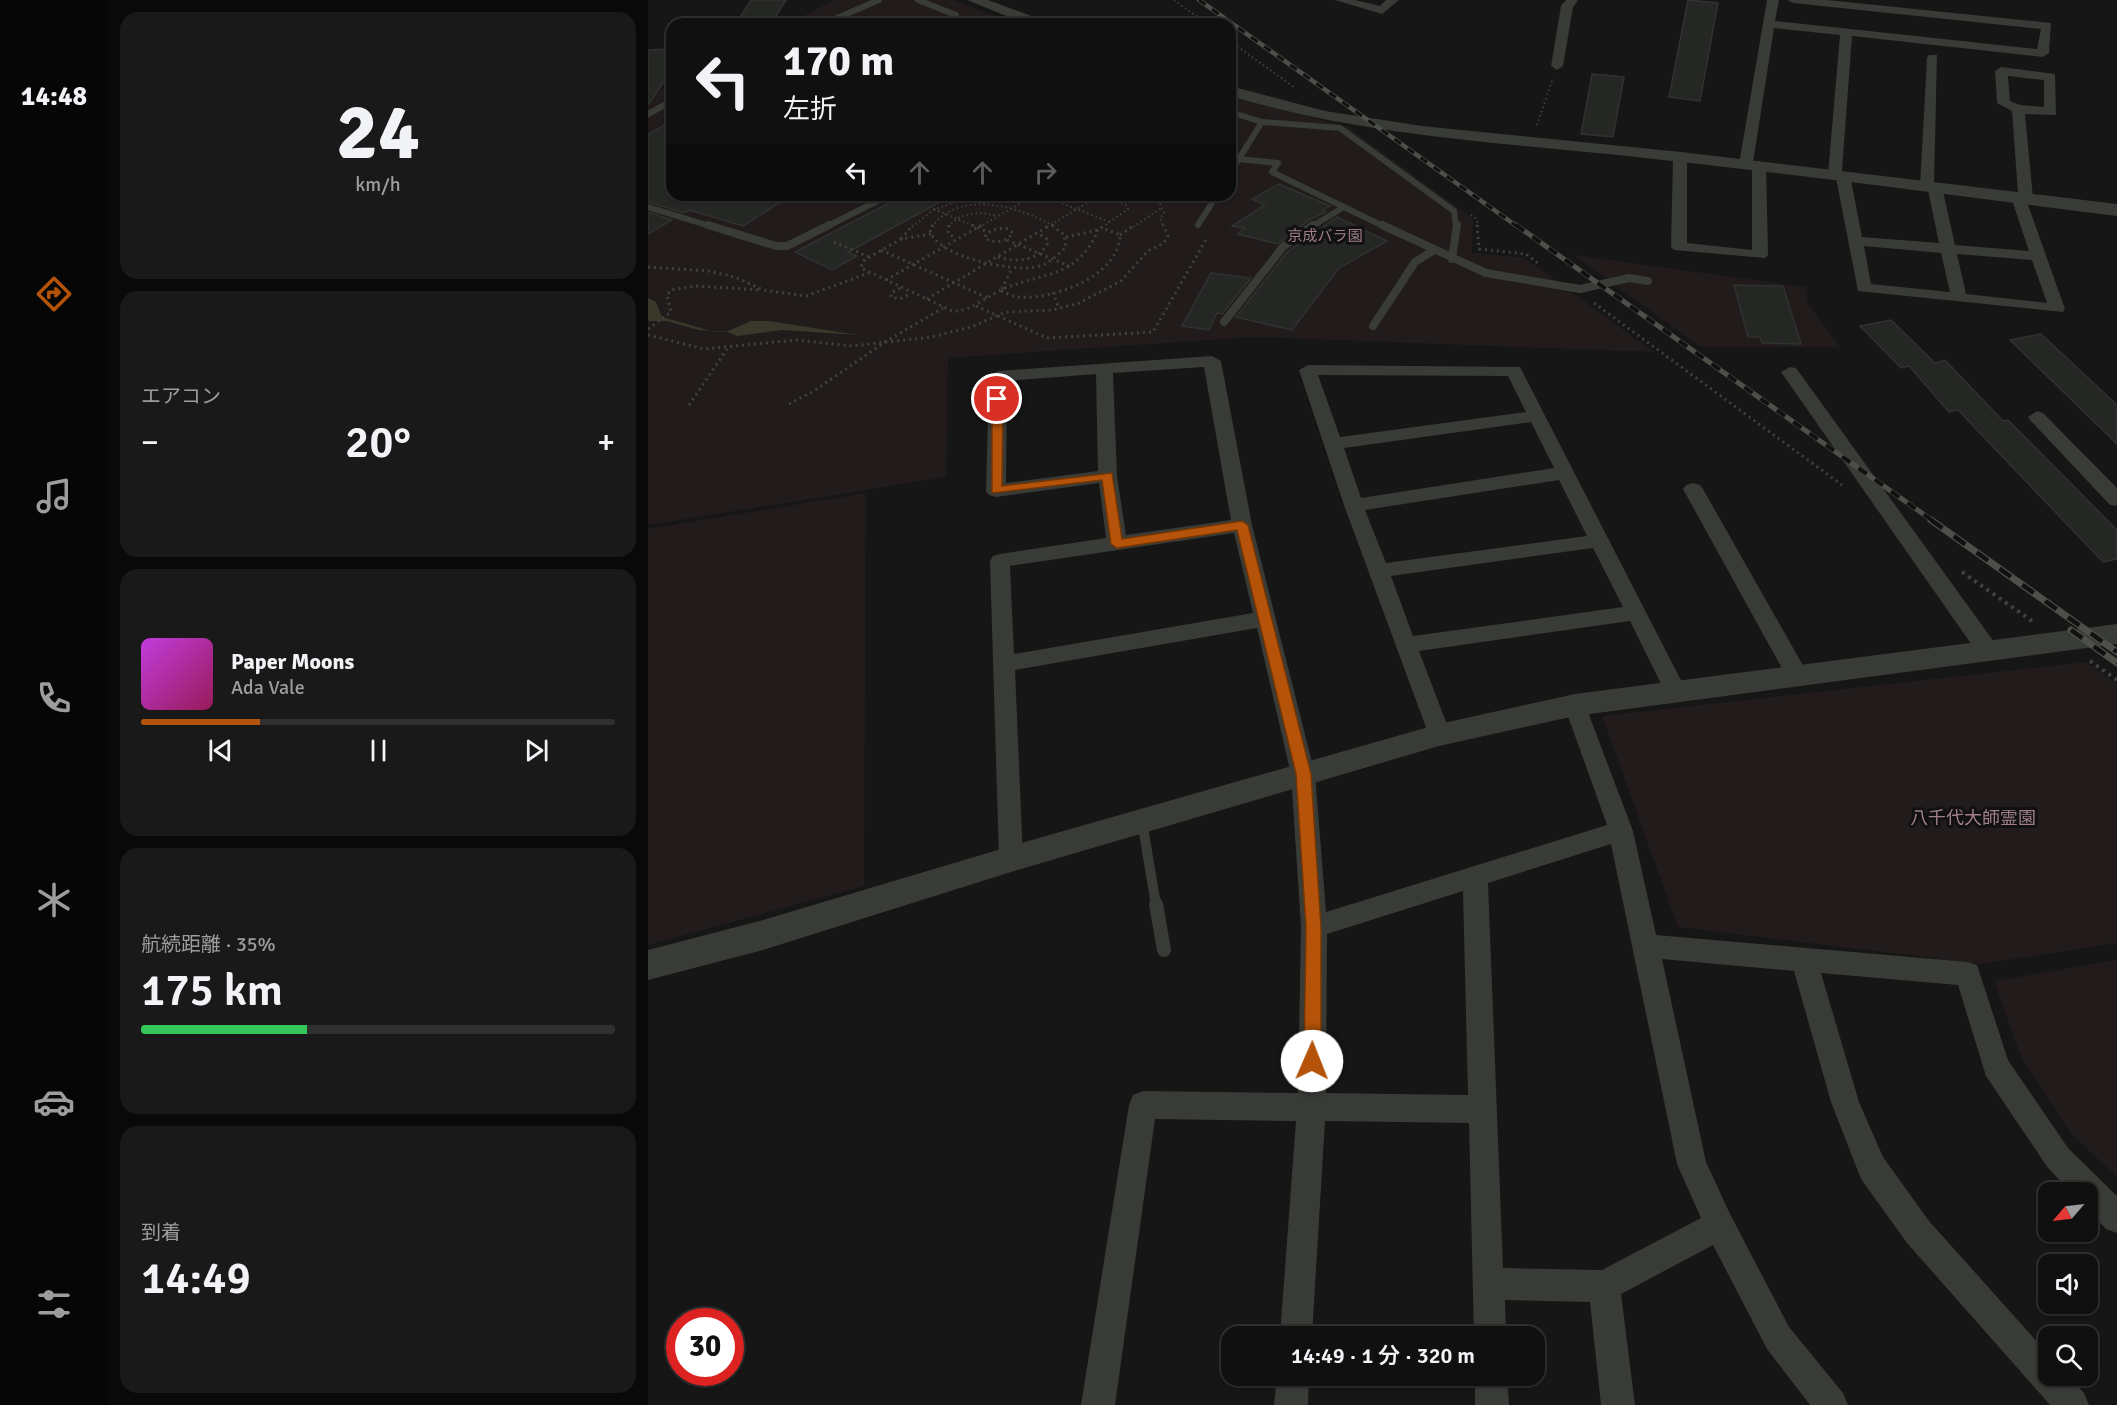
<!DOCTYPE html>
<html lang="ja">
<head>
<meta charset="utf-8">
<style>
	body { margin:0; font-family:Signika,"Noto Sans JP",sans-serif; background:#191919; color:#f1f3f6; height:100vh; display:flex; flex-direction:column; font-size:22px; white-space:nowrap }
	* { box-sizing:border-box; margin:0 }
	p { font-size:20px; color:#9c9d9f }
	.icon { flex:none; width:33px; height:33px; fill:none; stroke:currentColor; stroke-width:2; stroke-linecap:round; stroke-linejoin:round }
	.map { position:relative; flex:1; overflow:hidden }
	.side { display:flex; flex-direction:column; gap:12px; padding:12px; background:#090909; width:540px }
	.side>* { flex:none }
	.banner { position:absolute; left:18px; top:18px; width:570px; height:183px; border-radius:18px; box-shadow:0 2px 4px #0004,0 0 0 2px #303030; background:#101010; color:#f1f3f6; overflow:hidden }
	.needle { width:39px; rotate:242deg }
	.tools { position:absolute; left:1390px; top:1182px; display:grid; gap:12px }
	.tools a { display:grid; place-items:center; width:60px; height:60px; border-radius:12px; background:#101010; box-shadow:0 2px 4px #0004,0 0 0 2px #303030; font-size:30px }
	.speed { position:absolute; left:18px; top:1308px; display:flex; gap:12px; font-size:30px; font-weight:700; text-align:center }
	.speed>* { display:grid; place-content:center; width:78px; height:78px; border-radius:50%; background:#101010; box-shadow:0 2px 4px #0004,0 0 0 2px #303030; line-height:1 }
	.speed .limit { border:9px solid #d22; background:#fff; color:#111 }
	.pin { position:absolute; display:grid; place-items:center; width:51px; height:51px; color:#fff; margin:-26px; border:3px solid #fff; border-radius:50%; box-shadow:0 2px 6px #0007 }
	.me { position:absolute; width:66px; margin:-33px; rotate:1deg; stroke-linejoin:round; filter:drop-shadow(0 0 4px #0008) }
	.turn { display:flex; align-items:center; gap:21px; height:126px; padding:0 18px; font-size:27px }
	.turn .icon { width:78px; height:78px; stroke-width:2.5 }
	.turn b { display:block; font-size:42px; line-height:51px }
	.lanes { display:flex; align-items:center; height:57px; padding:0 18px; background:#0003; justify-content:center; gap:30px; direction:ltr }
	.lanes .off { opacity:.35 }
	.big { font-size:45px; font-weight:600; line-height:1.1 }
	.side .tile { flex:1; display:flex; flex-direction:column; justify-content:center; gap:9px; min-width:0; padding:0 21px; border-radius:18px; background:#191919 }
	.side .dial { align-items:center; gap:0 }
	.dial b { font-size:78px; line-height:1 }
	.song { display:flex; align-items:center; gap:18px }
	.cover { width:72px; height:72px; border-radius:9px; background:linear-gradient(135deg,hsl(290 70% 55%),hsl(330 70% 35%)) }
	.played { height:6px; border-radius:3px; background:linear-gradient(90deg,#b45309 25%,#303030 25%) }
	.keys { display:flex; justify-content:space-around; direction:ltr }
	.heat { display:flex; justify-content:space-between; align-items:center; font-size:33px; direction:ltr }
	.charge { height:9px; border-radius:4px; background:linear-gradient(90deg,#34c759 35%,#303030 0) }
	.trip { position:absolute; left:573px; top:1326px; width:324px; height:60px; border-radius:18px; background:#101010; box-shadow:0 2px 4px #0004,0 0 0 2px #303030; font-weight:600; line-height:60px; text-align:center }
	main { display:flex; flex:1; min-height:0 }
	.dock { display:flex; flex-direction:column; width:108px; justify-content:space-around; align-items:center; background:#060606; color:#9c9d9f }
	.dock .icon { width:42px; height:42px }
	.dock .active { color:#b45309 }
	.dock b { font-size:27px; color:#f1f3f6 }
	.map>svg:first-child { display:block }
</style>
</head>
<body>
<main>
<nav class="dock">
<b>14:48</b>
<svg class="icon active" aria-label="directions" viewBox="0 0 24 24"><path d="M12 3l9 9-9 9-9-9zM9 14v-3h6M13 9l2 2-2 2"/></svg>
<svg class="icon" aria-label="music" viewBox="0 0 24 24"><path d="M9 18V5l10-2v13"/><circle cx="6" cy="18" r="3"/><circle cx="16" cy="16" r="3"/></svg>
<svg class="icon" aria-label="phone" viewBox="0 0 24 24"><path d="M5 4h4l2 5-3 2q2 4 5 5l2-3 5 2v4C11 20 4 13 5 4z"/></svg>
<svg class="icon" aria-label="climate" viewBox="0 0 24 24"><path d="M12 3v18M4 7l16 10M4 17L20 7"/></svg>
<svg class="icon" aria-label="car" viewBox="0 0 24 24"><path d="M5 17H2v-5l4-1 3-4h7l3 4 3 1v5h-3M9 17h6M6 11h13"/><circle cx="7" cy="17" r="2"/><circle cx="17" cy="17" r="2"/></svg>
<svg class="icon" aria-label="filters" viewBox="0 0 24 24"><path d="M4 7h16M4 17h16"/><circle cx="9" cy="7" r="2"/><circle cx="15" cy="17" r="2"/></svg>
</nav>
<section class="side">
<div class="tile dial"><b>24</b><p>km/h</p></div>
<div class="tile"><p>エアコン</p>
<div class="heat"><a>−</a><b class="big">20°</b><a>+</a></div>
</div>
<div class="tile">
<div class="song"><i class="cover"></i><div><b>Paper Moons</b><p>Ada Vale</p></div></div>
<div class="played"></div>
<div class="keys"><svg class="icon" aria-label="previous" viewBox="0 0 24 24"><path d="M18 5L8 12l10 7zM5 5v14"/></svg><svg class="icon" aria-label="pause" viewBox="0 0 24 24"><path d="M8 5v14M16 5v14"/></svg><svg class="icon" aria-label="next" viewBox="0 0 24 24"><path d="M6 5l10 7-10 7zM19 5v14"/></svg></div>
</div>
<div class="tile"><p>航続距離 · 35%</p><b class="big">175 km</b><div class="charge"></div></div>
<div class="tile"><p>到着</p><b class="big">14:49</b></div>
</section>
<div class="map">
<svg width="1469" height="1405" viewBox="0 0 1469 1405">
	<rect width="100%" height="100%" fill="#151615"/>
	<g fill="#211b1c">
		<polygon points="186,0 306,0 367,24 140,24"/>
		<polygon points="24,84 24,195 582,195 582,97 699,126 825,219 824,253 877,258 1006,352 606,337 300,358 298,477 0,525 0,96"/>
		<polygon points="926,255 1158,287 1160,304 1192,347 1052,347"/>
		<polygon points="218,493 216,886 0,945 0,529"/>
		<polygon points="1438,662 1469,684 1469,943 1334,964 1030,927 954,716"/>
		<polygon points="1469,960 1469,1177 1423,1134 1373,1057 1346,981"/>
	</g>
	<polygon fill="#38392b" points="0,298 8,302 14,317 67,332 80,331 103,321 121,321 210,335 134,330 89,336 80,332 50,330 19,321 0,321"/>
	<g fill="#252725" stroke="#30322f" stroke-width="1.5">
		<polygon points="103,0 138,0 123,24 88,24"/>
		<polygon points="1040,0 1070,3 1052,101 1021,97"/>
		<polygon points="24,49 24,70 0,105 0,50"/>
		<polygon points="944,74 976,77 965,137 933,134"/>
		<polygon points="24,121 24,195 144,195 95,226 41,210 36,213 0,202 0,134"/>
		<polygon points="631,184 682,206 675,210 678,212 661,220 630,244 590,234 596,228 584,226 617,205 604,199"/>
		<polygon points="256,195 305,195 200,252 209,256 184,270 147,252"/>
		<polygon points="0,212 24,220 0,234"/>
		<polygon points="689,217 739,241 691,268 644,330 588,317 639,252"/>
		<polygon points="563,273 603,278 574,314 569,313 561,330 534,326"/>
		<polygon points="1086,285 1135,286 1153,344 1114,343 1112,337 1100,337"/>
		<polygon points="1243,320 1287,363 1297,360 1355,421 1360,420 1469,530 1469,559 1455,562 1310,410 1301,412 1261,366 1253,368 1212,326"/>
		<polygon points="1393,334 1469,405 1469,444 1362,340"/>
	</g>
	<g fill="none" stroke-linecap="round" stroke-linejoin="round">
		<g stroke="#40423c" stroke-width="2" stroke-dasharray="1.5 3" stroke-linecap="butt">
			<polyline points="526,0 559,24"/>
			<polyline points="582,41 647,88"/>
			<polyline points="889,125 905,78"/>
			<polyline points="393,195 462,222"/>
			<polyline points="452,195 478,205 480,209 455,227"/>
			<polyline points="513,195 511,201 516,213 512,219 516,227"/>
			<polyline points="336,204 341,195"/>
			<polyline points="286,209 328,227"/>
			<polyline points="823,215 829,219 830,227"/>
			<polyline points="264,227 285,210 326,195"/>
			<path d="M284 227C312 188 373 207 407 227"/>
			<path d="M300 227C312 212 332 211 349 216"/>
			<polyline points="331,227 387,195"/>
			<polyline points="399,227 452,195"/>
			<polyline points="485,227 515,207"/>
		</g>
		<g stroke="#40423c" stroke-width="3" stroke-dasharray="2 4" stroke-linecap="butt">
			<path d="M285 225 282 229C285 256 363 272 387 267 400 265 409 256 418 247L416 235 404 225"/>
			<polyline points="301,225 300,233 308,239"/>
			<polyline points="324,225 340,232"/>
			<polyline points="829,225 831,249 878,254 891,264"/>
			<path d="M358 228 365 233C357 243 349 243 337 239L338 234 344 230Z"/>
			<path d="M283 234 253 239 215 261 213 268 304 311H311C328 307 341 295 357 288 397 273 431 276 450 230"/>
			<polyline points="472,235 487,225"/>
			<polyline points="418,237 450,230 457,225"/>
			<polyline points="253,239 265,225"/>
			<polyline points="359,240 421,266"/>
			<polyline points="186,242 221,257"/>
			<polyline points="233,250 340,298"/>
			<path d="M350 257C369 263 390 261 400 243L398 238 389 233"/>
			<polyline points="0,267 60,271 87,277 115,290 158,296 221,273"/>
			<polyline points="238,280 334,225"/>
			<polyline points="252,288 243,293 243,297 252,299 263,293"/>
			<polyline points="354,289 363,270"/>
			<path d="M353 291C359 293 365 297 371 297 406 300 471 276 472 235L454 228"/>
			<polyline points="405,292 411,309"/>
			<polyline points="279,299 402,225"/>
			<polyline points="946,303 1194,485"/>
			<polyline points="328,306 399,338 505,332 559,238"/>
			<polyline points="0,329 23,312 19,295 23,290 47,286 114,290"/>
			<polyline points="0,335 56,349 148,340 204,346 284,337 323,327 358,312 405,310 431,303 473,281 500,251 516,243 520,236 515,225"/>
			<polyline points="141,404 166,391 237,342 295,308"/>
			<polyline points="41,405 79,349"/>
		</g>
		<g stroke="#40423c" stroke-width="4" stroke-dasharray="3 4.5" stroke-linecap="butt">
			<polyline points="1314,572 1384,621"/>
			<polyline points="1442,661 1469,680"/>
		</g>
		<g stroke="#383b36" stroke-width="6">
			<polyline points="270,0 308,15 291,24"/>
			<polyline points="304,18 320,24"/>
			<polyline points="175,24 231,0"/>
			<polyline points="582,112 614,122 582,173"/>
			<polyline points="0,114 24,101"/>
			<polyline points="614,122 692,128 806,211 808,227"/>
			<polyline points="591,159 630,163 624,172 737,227"/>
			<polyline points="0,207 65,227"/>
			<polyline points="550,225 569,195"/>
			<polyline points="178,227 241,195"/>
			<polyline points="663,227 696,207"/>
		</g>
		<g stroke="#383b36" stroke-width="8">
			<polyline points="60,225 128,246 139,246 181,225"/>
			<polyline points="734,225 838,273 932,289 981,278 1000,281"/>
			<polyline points="804,259 809,225"/>
			<polyline points="576,322 635,247 665,225"/>
			<polyline points="725,326 767,262 786,250"/>
		</g>
		<polyline stroke="#383b36" stroke-width="10" points="494,821 508,905"/>
		<polyline stroke="#383b36" stroke-width="14" points="508,904 516,950"/>
		<g fill="#383b36" fill-rule="evenodd">
			<polygon points="687,0 707,0 732,6 738,0 751,0 734,14"/>
			<polygon points="918,0 930,0 925,7 915,66 909,70 903,66 913,6"/>
			<path d="M1119 0H1131L1127 21 1389 49 1393 29 1145 3 1139 0H1179L1403 23 1401 53 1395 57 1204 36 1194 171 1202 175 1214 237 1291 243 1280 190 1272 186 1279 58 1281 55H1289L1286 183 1294 187 1307 245 1381 251 1363 197 1370 193 1364 111 1349 103 1347 71 1353 67 1407 74 1408 115 1377 114 1385 198 1379 202 1417 309 1415 312 1210 291 1188 178 1180 174 1192 35 1126 28 1105 163 1111 161 1118 165 1120 255 1117 258 1026 250 1023 247 1025 157 1032 153 1039 157V243L1104 250V166L1098 168 1091 164ZM1360 76 1396 80V107L1372 105 1362 101ZM1216 246 1293 253 1302 292 1223 284ZM1309 254 1384 260 1399 303 1318 294Z"/>
			<path d="M564 356 573 361 604 525 667 774 678 912 959 825 916 705 919 699 927 696 935 699 985 831 1008 935 1320 962 1329 965 1360 1060 1420 1148 1469 1196V1233L1458 1229 1440 1210V1192H1423L1400 1168 1338 1076 1310 985 1173 973 1211 1102 1235 1157 1281 1221 1401 1355V1376H1420L1436 1393 1441 1405H1402L1259 1243 1213 1179 1183 1102 1146 971 1014 959 1058 1162 1082 1214 1141 1327 1195 1393 1200 1405H1162L1119 1349 1065 1245 973 1294 987 1405H953L942 1302 857 1300 858 1336H826L821 1123 677 1121 664 1336H632L648 1121 507 1119 467 1405H433L481 1105 485 1095 495 1091 650 1093 653 927 643 774 609 628 367 670 375 859 372 866 363 870 354 866 351 859 342 561 345 556 352 554 458 538 451 483 348 497 341 495 338 491 341 376 350 371ZM556 367 583 520 478 535 469 476 465 373ZM448 374 450 471 358 483 359 381ZM586 533 605 613 366 654 362 566ZM963 844 1029 1164 1053 1218 954 1270 855 1268 840 883ZM815 891 820 1095 678 1093 679 934Z"/>
			<path d="M660 365 872 367 1039 692 1036 698 1028 700 1020 698 982 621 771 651 803 735 799 741 791 744 783 741 696 505 651 370ZM670 375 860 376 878 412 692 437ZM883 422 906 468 713 498 696 448ZM911 480 939 536 738 563 717 510ZM945 548 975 607 765 636 743 576Z"/>
			<polygon points="1142,367 1148,368 1349,646 1352,652 1349,658 1341,660 1333,658 1133,372"/>
			<polygon points="1389,411 1395,413 1469,488 1469,506 1462,505 1383,421 1380,417"/>
			<polygon points="1045,483 1052,485 1055,489 1157,669 1160,675 1157,681 1149,683 1141,681 1035,489 1038,485"/>
			<polygon points="629,1376 661,1376 660,1405 626,1405"/>
			<polygon points="827,1376 859,1376 861,1405 827,1405"/>
		</g>
		<g fill="#383b36" fill-rule="evenodd">
			<polygon points="319,0 340,0 397,21 400,24 378,24"/>
			<path d="M582 86 677 111 774 126 1033 152 1469 204V216C1303 195 1137 173 970 155 839 142 709 134 582 96Z"/>
			<polygon points="1469,624 1469,644 927,716 791,746 363,872 115,950 0,980 0,950 115,920 363,846 791,724 927,694"/>
		</g>
		<defs>
			<polyline id="rail-far2" points="551,0 870,227"/>
			<polyline id="rail-far1" points="868,225 1285,521"/>
			<g id="rail">
				<polyline points="1283,520 1469,652"/>
				<polyline points="1423,630 1469,663"/>
			</g>
		</defs>
		<use href="#rail-far2" stroke="#4d5049" stroke-width="4.5"/>
		<use href="#rail-far1" stroke="#4d5049" stroke-width="5"/>
		<use href="#rail" stroke="#4d5049" stroke-width="7"/>
		<use href="#rail-far2" stroke="#101110" stroke-width="3" stroke-dasharray="8" stroke-linecap="butt"/>
		<use href="#rail-far1" stroke="#101110" stroke-width="4" stroke-dasharray="10" stroke-linecap="butt"/>
		<use href="#rail" stroke="#101110" stroke-width="4.5" stroke-dasharray="14" stroke-linecap="butt"/>
	</g>
	<polygon fill="#b45309" stroke="#753606" stroke-width="1.5" points="349,395 355,399 354,486 464,473 474,539 594,521 600,525 663,774 673,927 673,1061 670,1066 664,1069 658,1066 656,1061 658,927 648,774 589,530 469,548 463,544 454,480 344,493 344,399"/>
	<g text-anchor="middle" stroke-width="6" stroke-linejoin="round" paint-order="stroke">
		<g font-size="15" fill="#a07f88" stroke="#101110">
			<text x="677" y="241">京成バラ園</text>
		</g>
		<g font-size="18" fill="#a07f88" stroke="#101110">
			<text x="1325" y="824">八千代大師霊園</text>
		</g>
	</g>
</svg>
<div class="tools">
<a><svg class="needle" viewBox="-14 -14 28 28"><path d="M0-13l5 13h-10z" fill="#e53935"/><path d="M0 13l5-13h-10z" fill="#9c9d9f"/></svg></a>
<a><svg class="icon" aria-label="sound" viewBox="0 0 24 24"><path d="M4 9h4l5-4v14l-5-4H4zM17 9q2 3 0 6"/></svg></a>
<a><svg class="icon" aria-label="search" viewBox="0 0 24 24"><circle cx="10" cy="10" r="6"/><path d="M15 15l6 6"/></svg></a>
</div>
<div class="speed"><div class="limit">30</div></div>
<div class="pin" style="left:349px;top:399px;background:#d93025"><svg class="icon" aria-label="arrive" viewBox="0 0 24 24"><path d="M6 21V4h12l-3 4 3 4H6"/></svg></div>
<svg class="me" style="left:664px;top:1061px" viewBox="-20 -20 40 40"><circle r="19" fill="#fff"/><path d="M0-13L10 11 0 6-10 11z" fill="#b45309"/></svg>
<div class="trip">14:49 · 1 分 · 320 m</div>
<div class="banner">
<div class="turn"><svg class="icon" aria-label="left" viewBox="0 0 24 24"><path d="M17 20v-9H6M10 6l-5 5 5 5"/></svg><div><b>170 m</b>左折</div></div>
<div class="lanes"><svg class="icon" aria-label="left" viewBox="0 0 24 24"><path d="M17 20v-9H6M10 6l-5 5 5 5"/></svg><svg class="icon off" aria-label="ahead" viewBox="0 0 24 24"><path d="M12 20V5M6 11l6-6 6 6"/></svg><svg class="icon off" aria-label="ahead" viewBox="0 0 24 24"><path d="M12 20V5M6 11l6-6 6 6"/></svg><svg class="icon off" aria-label="right" viewBox="0 0 24 24"><path d="M7 20v-9h11M14 6l5 5-5 5"/></svg></div>
</div>
</div>
</main>
</body>
</html>
